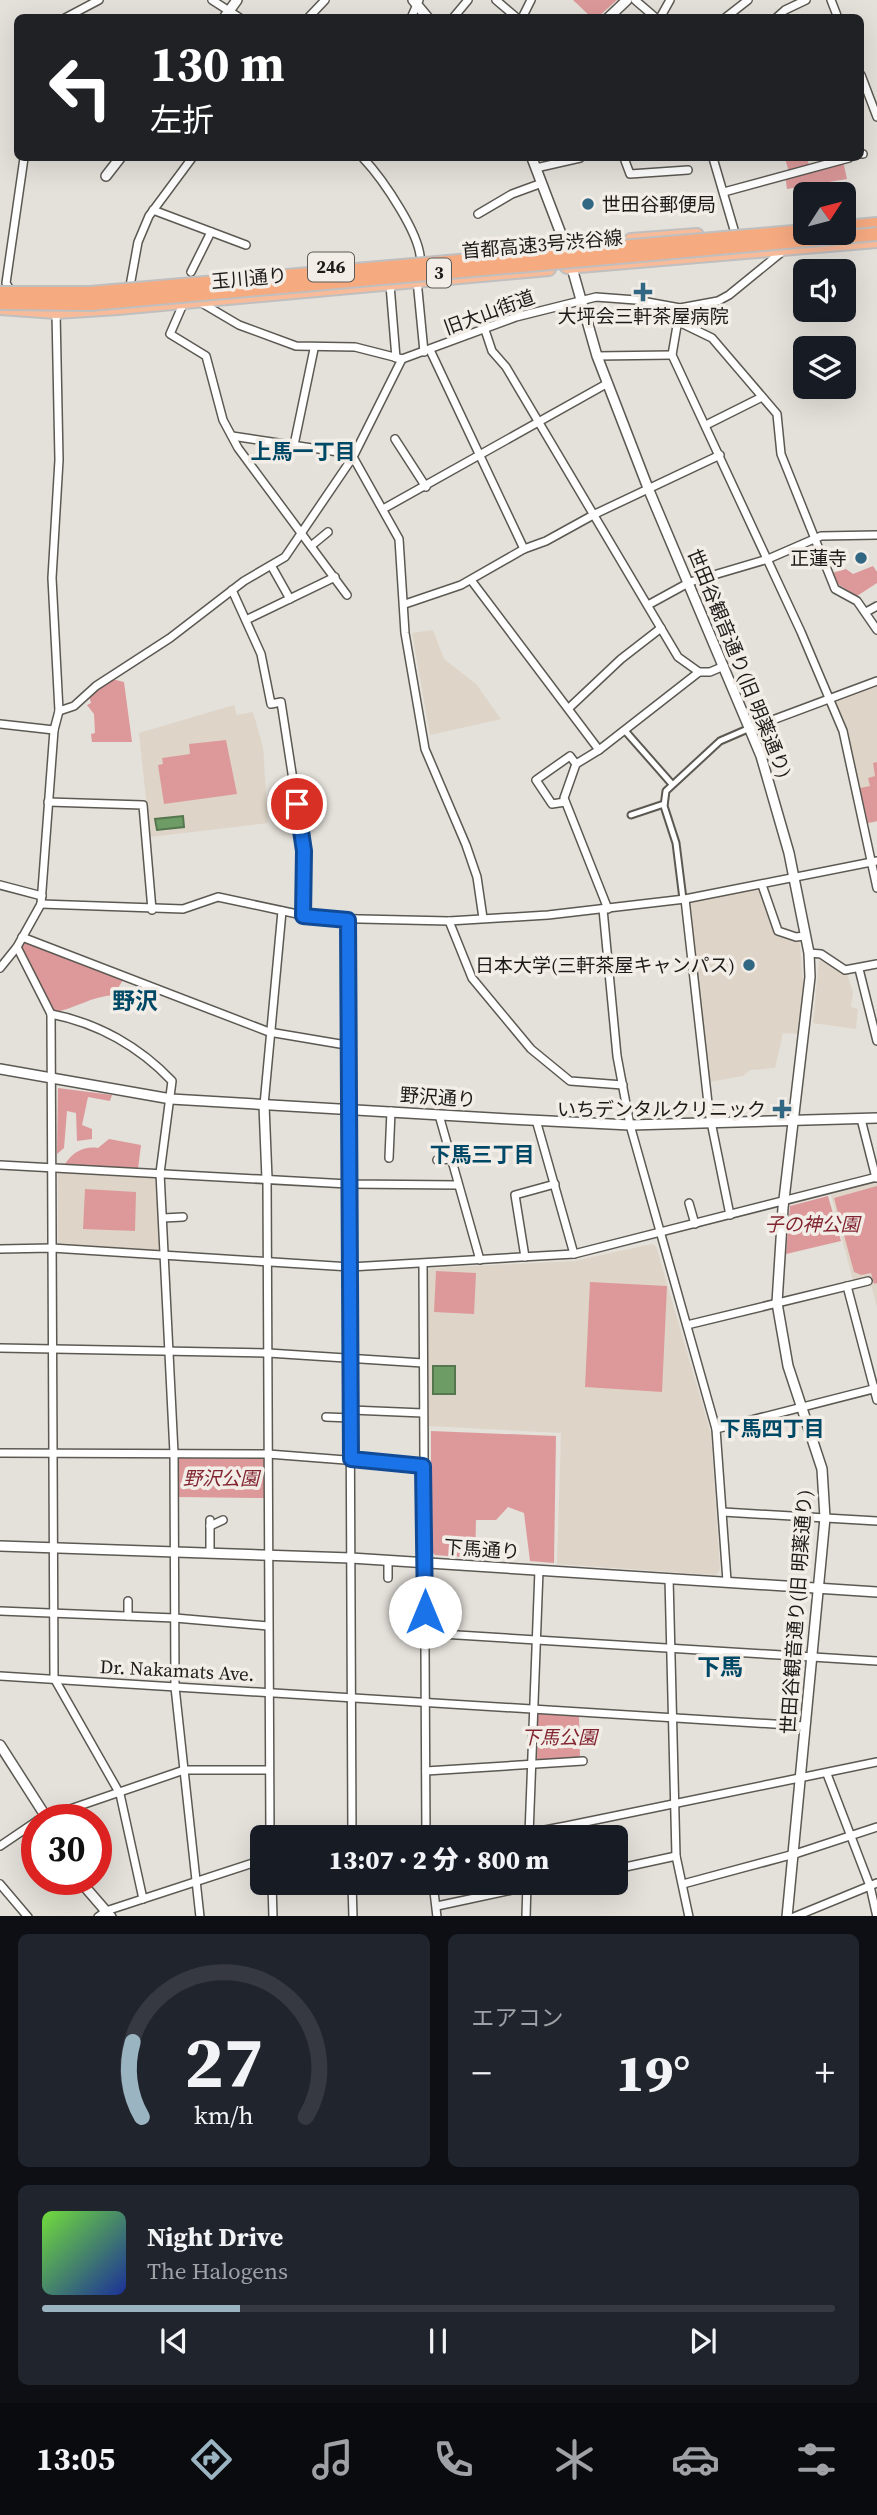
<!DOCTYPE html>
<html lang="ja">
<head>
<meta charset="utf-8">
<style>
	body { margin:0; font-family:"Source Serif 4","Noto Sans JP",serif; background:#20242c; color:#f1f3f6; height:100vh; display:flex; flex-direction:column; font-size:26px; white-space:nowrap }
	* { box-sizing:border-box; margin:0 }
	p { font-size:23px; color:#9ea1a6 }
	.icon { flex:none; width:38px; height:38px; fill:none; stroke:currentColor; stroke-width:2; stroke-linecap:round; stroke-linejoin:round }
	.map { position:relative; height:1916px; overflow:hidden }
	.side { display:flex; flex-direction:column; gap:18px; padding:18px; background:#0d0f14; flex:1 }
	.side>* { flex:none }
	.top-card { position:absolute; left:14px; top:14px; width:850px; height:147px; border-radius:10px; box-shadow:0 7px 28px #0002; background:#202124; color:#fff; overflow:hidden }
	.needle { width:46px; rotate:54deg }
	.controls { position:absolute; left:793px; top:182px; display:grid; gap:14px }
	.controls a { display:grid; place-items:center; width:63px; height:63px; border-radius:10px; background:#171b24; box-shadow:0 7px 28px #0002; font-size:35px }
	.speed { position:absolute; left:21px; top:1804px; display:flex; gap:14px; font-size:35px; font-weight:700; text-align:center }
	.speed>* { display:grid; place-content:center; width:91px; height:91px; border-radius:50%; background:#171b24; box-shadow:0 7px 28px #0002; line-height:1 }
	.speed .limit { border:10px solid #d22; background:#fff; color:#111 }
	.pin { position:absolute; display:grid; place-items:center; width:60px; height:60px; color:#fff; margin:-30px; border:4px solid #fff; border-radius:50%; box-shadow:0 2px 7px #0007 }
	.me { position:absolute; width:77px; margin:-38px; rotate:0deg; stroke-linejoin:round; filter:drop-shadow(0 0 5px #0008) }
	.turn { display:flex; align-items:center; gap:24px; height:147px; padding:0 21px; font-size:32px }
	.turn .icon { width:91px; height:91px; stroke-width:2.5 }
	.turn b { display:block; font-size:49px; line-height:60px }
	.big { font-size:52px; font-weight:800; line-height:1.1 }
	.side .card { flex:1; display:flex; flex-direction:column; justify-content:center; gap:10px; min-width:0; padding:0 24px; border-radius:10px; background:#20242c }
	.side .dial { align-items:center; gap:0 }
	.dial svg { height:182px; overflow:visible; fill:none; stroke:#363941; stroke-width:7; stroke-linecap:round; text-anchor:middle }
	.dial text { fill:#f1f3f6; stroke:none }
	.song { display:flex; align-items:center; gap:21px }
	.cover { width:84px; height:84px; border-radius:10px; background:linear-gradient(135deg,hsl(100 70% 55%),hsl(230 70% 35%)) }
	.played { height:7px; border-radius:4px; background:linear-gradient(90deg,#9bb4c2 25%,#363941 25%) }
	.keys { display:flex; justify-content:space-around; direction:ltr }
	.heat { display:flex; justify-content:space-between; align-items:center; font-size:38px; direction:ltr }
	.side .tiles { flex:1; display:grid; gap:18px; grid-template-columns:1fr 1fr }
	.card:last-child { grid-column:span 2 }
	.trip { position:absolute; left:250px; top:1825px; width:378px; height:70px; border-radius:10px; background:#171b24; box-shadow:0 7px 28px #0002; font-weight:800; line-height:70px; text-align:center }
	.dock { display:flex; height:112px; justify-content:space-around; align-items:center; background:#090b0e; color:#9ea1a6 }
	.dock .icon { width:49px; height:49px }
	.dock .on { color:#9bb4c2 }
	.dock b { font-size:32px; color:#f1f3f6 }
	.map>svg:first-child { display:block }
</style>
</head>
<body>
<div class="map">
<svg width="877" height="1917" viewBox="0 0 877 1917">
	<rect width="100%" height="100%" fill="#e4e0da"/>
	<g fill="#ded5c8">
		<polygon points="433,630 444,659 476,684 501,719 430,735 412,633"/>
		<polygon points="877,684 877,822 867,824 846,730 835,701"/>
		<polygon points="234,705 237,715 253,712 263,747 268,823 150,837 139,733"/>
		<polygon points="761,889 770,920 778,933 799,938 804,991 801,1034 783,1033 775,1068 750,1070 743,1076 709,1082 690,902"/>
		<polygon points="819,960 847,974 853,992 851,1007 858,1009 856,1029 813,1023"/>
		<polygon points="58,1171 154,1176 156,1178 159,1249 157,1251 58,1243"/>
		<polygon points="877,1182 877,1307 869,1277 853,1281 831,1195"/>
		<polygon points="652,1244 656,1246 711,1434 720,1570 716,1575 557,1564 561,1433 428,1426 426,1272 432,1268 574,1261"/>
	</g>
	<g fill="#dd999a">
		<polygon points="573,0 617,0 598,17 592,18"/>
		<polygon points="785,158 807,158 810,168 843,161 847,179 787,189 785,174 789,172"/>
		<polygon points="873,566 877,572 877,583 857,596 836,583 832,573 846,569 853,574"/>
		<polygon points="112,679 124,682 132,742 92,742 91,734 95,733 94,714 87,705 91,703 89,696"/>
		<polygon points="226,740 237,794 164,804 158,765 163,764 162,758 190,754 189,744"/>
		<polygon points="877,762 877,821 868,823 860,788 870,786 868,778 875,776 873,763"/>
		<path d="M23 939 124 978 114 995C92 996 74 1009 52 1013L20 948Z"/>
		<polygon points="58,1088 112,1095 110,1101 88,1097 82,1125 92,1129 92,1139 77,1141 76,1113 67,1111 64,1148 57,1154"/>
		<path d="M109 1139 141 1145 138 1169 65 1164C73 1152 84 1146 98 1148Z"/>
		<polygon points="877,1186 877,1283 874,1284 871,1273 861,1275 854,1272 834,1198"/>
		<polygon points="85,1189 136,1192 135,1231 83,1229"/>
		<polygon points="828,1196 841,1241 786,1254 790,1206"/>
		<polygon points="436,1271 476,1273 474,1314 434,1312"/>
		<polygon points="590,1282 667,1286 662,1392 585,1387"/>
		<polygon points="431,1431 556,1436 554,1563 530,1561 524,1513 508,1507 496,1520 476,1520 475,1558 435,1555 431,1551"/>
		<polygon points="178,1458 264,1459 264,1498 178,1497"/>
		<polygon points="541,1713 579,1714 580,1759 537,1763 538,1715"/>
	</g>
	<g fill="#6d9d65" stroke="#55764e" stroke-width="2">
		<polygon points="183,816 184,827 157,830 155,819"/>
		<rect x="433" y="1366" width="22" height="28"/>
	</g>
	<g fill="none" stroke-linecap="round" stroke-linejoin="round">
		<defs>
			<g id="pedestrian">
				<polyline points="627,733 671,783"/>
				<polyline points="631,815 664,804"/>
				<polyline points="683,899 676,843 664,806 666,791 720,741 750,728"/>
			</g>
			<g id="minor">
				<polyline points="212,0 240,18"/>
				<polyline points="496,0 517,18"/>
				<polyline points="635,0 656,18"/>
				<polyline points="831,0 838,18"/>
				<polyline points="65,18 99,0"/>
				<polyline points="308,18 325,0"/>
				<polyline points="411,18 419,0"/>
				<polyline points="453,18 468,0"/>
				<polyline points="522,18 531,0"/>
				<polyline points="660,18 670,0"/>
				<polyline points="725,18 748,0"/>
				<polyline points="776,18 785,10 806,0"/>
				<polyline points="861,75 877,117"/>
				<polyline points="861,154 863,154"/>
				<path d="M363 158C381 177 425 239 420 265"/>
				<polyline points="624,158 630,174 688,170"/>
				<polyline points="713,158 735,233"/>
				<polyline points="536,168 580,158"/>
				<polyline points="724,192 849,158"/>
				<polyline points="153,210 246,245"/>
				<polyline points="478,214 512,194 542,183"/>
				<polyline points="191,272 211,232"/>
				<polyline points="417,280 424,352"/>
				<polyline points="390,285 396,358"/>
				<polyline points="130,286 138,242 149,216 192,158"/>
				<polyline points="9,288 6,283 24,158"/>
				<polyline points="184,302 170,334 206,356 223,420 238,448 347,595"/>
				<polyline points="200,302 239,325 296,346 355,347 402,359 516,317 596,297 636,300 680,308 718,301 729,295 783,251"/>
				<polyline points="680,308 672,355 801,632 843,731 877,888"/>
				<polyline points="679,322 712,338 777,414 781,454 835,589 857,601 877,630"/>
				<polyline points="485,330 492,351 506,367 678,657 699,672"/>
				<polyline points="430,350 524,549"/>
				<polyline points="597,356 672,355"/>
				<polyline points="706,425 762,397"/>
				<polyline points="232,436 345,453 353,457 399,539 405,633 425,749 466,845 477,877 483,918"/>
				<polyline points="395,439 426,487"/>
				<polyline points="294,445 314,349"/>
				<polyline points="383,509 608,383"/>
				<polyline points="311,546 328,532"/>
				<polyline points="272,567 290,599"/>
				<polyline points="471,580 599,750"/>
				<polyline points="232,590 261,654 271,704 281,702 304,851 303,916"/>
				<polyline points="405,604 461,585 524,549 546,541 595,514 720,455"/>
				<polyline points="648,605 690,582 768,559 821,536 877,535"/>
				<polyline points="866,612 877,606"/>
				<polyline points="246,620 335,577"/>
				<polyline points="569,708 621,659 661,628"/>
				<polyline points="59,711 74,706 96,686 170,638 244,581 285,557 353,457 402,359"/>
				<polyline points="0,724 54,730"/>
				<polyline points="751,728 877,681"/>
				<polyline points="48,802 143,805 152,910"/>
				<polyline points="565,802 552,804 536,780 570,756 576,764"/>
				<polyline points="0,885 42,896"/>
				<polyline points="762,885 778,931 796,937 805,936"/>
				<polyline points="685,899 709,1112 730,1215"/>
				<polyline points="41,904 183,909 218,897 316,918 449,921 548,915 685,899 877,861"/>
				<polyline points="603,909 617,1056 630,1125 716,1429 727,1581"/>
				<polyline points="608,909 564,798 576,764 599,750 699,672 710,672 724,666"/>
				<polyline points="348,921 352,1838"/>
				<polyline points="449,921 472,978 531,1049 570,1081 623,1085"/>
				<polyline points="22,937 269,1032 340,1044 348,1041"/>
				<polyline points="17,947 51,1014 54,1678 120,1794 143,1899"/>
				<polyline points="809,953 821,954 845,970 877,964"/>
				<polyline points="0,968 17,947 41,904 54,730 59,711 52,578 59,460 56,312"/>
				<polyline points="859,969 877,1041"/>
				<path d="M51 1014C98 1023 140 1047 172 1081L160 1173 174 1453 175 1687 200 1917"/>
				<polyline points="264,1105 282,911"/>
				<polyline points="439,1115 480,1260"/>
				<polyline points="861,1119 876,1178"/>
				<polyline points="536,1120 574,1254"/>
				<polyline points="389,1158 391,1111"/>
				<polyline points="437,1160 451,1159"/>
				<polyline points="0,1165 348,1184 458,1185"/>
				<polyline points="267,1179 270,1838"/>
				<polyline points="689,1203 695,1224"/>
				<polyline points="163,1218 183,1217"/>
				<polyline points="0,1249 52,1248 350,1267 574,1254 877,1177"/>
				<polyline points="525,1257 515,1195 555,1184"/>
				<polyline points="423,1264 426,1838"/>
				<polyline points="847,1286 877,1400"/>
				<polyline points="687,1325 868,1281"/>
				<polyline points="0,1348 268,1353 423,1363"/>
				<polyline points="351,1410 423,1413"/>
				<polyline points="326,1417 351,1418"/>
				<polyline points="716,1429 877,1388"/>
				<polyline points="0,1453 268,1454 423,1466"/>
				<polyline points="723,1512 877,1521"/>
				<polyline points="210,1526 223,1520"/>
				<polyline points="210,1553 210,1520"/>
				<polyline points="388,1561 388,1578"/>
				<polyline points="669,1578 676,1856 689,1917"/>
				<polyline points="0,1611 175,1618 268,1626"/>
				<polyline points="128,1616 128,1601"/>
				<polyline points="425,1633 877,1661"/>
				<polyline points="0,1676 805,1726"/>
				<polyline points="426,1771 583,1761"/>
				<polyline points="827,1774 870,1886 877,1917"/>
				<polyline points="38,1820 184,1770 269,1770"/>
				<polyline points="529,1835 539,1570"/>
				<polyline points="450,1838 529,1833 566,1826 877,1762"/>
				<polyline points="0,1846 37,1821"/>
				<polyline points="616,1869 676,1856"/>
				<polyline points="272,1883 273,1917"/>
				<polyline points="352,1883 353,1917"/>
				<polyline points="433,1883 437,1917"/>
				<polyline points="0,1884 28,1917"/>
				<polyline points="683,1884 798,1853 877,1827"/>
				<polyline points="437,1906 545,1883"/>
				<polyline points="98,1917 106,1911 262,1860"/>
				<polyline points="526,1917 527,1883"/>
				<polyline points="794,1917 877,1883"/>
			</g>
			<g id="tertiary">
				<polyline points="413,0 428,18"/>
				<polyline points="224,18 237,0"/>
				<polyline points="608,18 627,0"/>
				<polyline points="532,158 566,247 597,356 648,488 761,756 789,853 809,953 810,977 783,1208 777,1303 788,1366 822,1469 825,1518 787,1917"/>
				<polyline points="106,176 120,158"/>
				<polyline points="0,1069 171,1099 509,1119 630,1125 877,1118"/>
				<polyline points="264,1105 267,1179"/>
				<polyline points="0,1546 351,1558 877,1592"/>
				<polyline points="0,1745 48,1820"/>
				<polyline points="79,1880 111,1917"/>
			</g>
			<g id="trunk">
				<polyline points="631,240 697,235"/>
				<polyline points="567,267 877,241"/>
				<polyline points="0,308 56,312 118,308 549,269"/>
			</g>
			<polyline id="motorway" points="844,227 877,224"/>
		</defs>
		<use href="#pedestrian" stroke="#5c5953" stroke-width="9"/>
		<use href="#minor" stroke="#5c5953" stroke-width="10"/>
		<use href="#tertiary" stroke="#5c5953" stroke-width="12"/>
		<use href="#trunk" stroke="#c0bfbf" stroke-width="16"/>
		<use href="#motorway" stroke="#c0bfbf" stroke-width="16"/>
		<use href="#pedestrian" stroke="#fff" stroke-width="5"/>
		<use href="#minor" stroke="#fff" stroke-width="7"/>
		<use href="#tertiary" stroke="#fff" stroke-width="9"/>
		<use href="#trunk" stroke="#f8bb9a" stroke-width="12"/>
		<use href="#motorway" stroke="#f6aa80" stroke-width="12"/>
		<defs>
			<g id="motorway-bridge">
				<polyline points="0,293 90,293 805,231"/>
				<polyline points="0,303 91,304 877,234"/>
			</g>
		</defs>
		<use href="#motorway-bridge" stroke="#c0bfbf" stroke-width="16" stroke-linecap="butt"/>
		<use href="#motorway-bridge" stroke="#f6aa80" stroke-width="12"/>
	</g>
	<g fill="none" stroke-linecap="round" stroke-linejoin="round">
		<defs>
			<polyline id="route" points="297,804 304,851 303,916 348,920 351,1459 423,1466 425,1612"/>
		</defs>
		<use href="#route" stroke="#114b97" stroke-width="18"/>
		<use href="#route" stroke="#1a73e8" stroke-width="12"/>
	</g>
	<g fill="#316782" stroke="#f2ede7" stroke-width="2.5">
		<circle cx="588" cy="204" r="7"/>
		<path d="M639.5 281.5h7v7h7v7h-7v7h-7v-7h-7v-7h7z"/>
		<circle cx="861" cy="558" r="7"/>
		<circle cx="749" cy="965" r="7"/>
		<path d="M778.5 1098.5h7v7h7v7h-7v7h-7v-7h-7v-7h7z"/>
	</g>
	<g text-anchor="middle" stroke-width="7" stroke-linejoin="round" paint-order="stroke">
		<g fill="#f2ede7" stroke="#5d5a57" stroke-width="2">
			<rect x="308" y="252.5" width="46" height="29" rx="5"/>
			<rect x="427" y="258.5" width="24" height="29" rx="5"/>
		</g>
		<g font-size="18" font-weight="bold" fill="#1d1b19">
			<text x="331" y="273">246</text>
			<text x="439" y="279">3</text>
		</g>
		<g font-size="19" fill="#1d1b19" stroke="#f2ede7" text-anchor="end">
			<text x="602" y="211" text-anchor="start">世田谷郵便局</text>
			<text x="643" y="323" text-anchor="middle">大坪会三軒茶屋病院</text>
			<text x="847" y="565">正蓮寺</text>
			<text x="735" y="972">日本大学(三軒茶屋キャンパス)</text>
			<text x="766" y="1116">いちデンタルクリニック</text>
		</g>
		<g font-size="19" fill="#1d1b19" stroke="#f2ede7">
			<text transform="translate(542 244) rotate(-5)" y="7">首都高速3号渋谷線</text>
			<text transform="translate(249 278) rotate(-5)" y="7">玉川通り</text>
			<text transform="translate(489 312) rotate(-20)" y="7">旧大山街道</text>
			<text transform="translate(740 663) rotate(68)" y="7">世田谷観音通り(旧 明薬通り)</text>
			<text transform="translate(438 1097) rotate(4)" y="7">野沢通り</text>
			<text transform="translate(482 1549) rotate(4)" y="7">下馬通り</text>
			<text transform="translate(796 1612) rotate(-86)" y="7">世田谷観音通り(旧 明薬通り)</text>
			<text transform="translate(177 1670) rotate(3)" y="7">Dr. Nakamats Ave.</text>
		</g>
		<g font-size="19" font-style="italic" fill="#822530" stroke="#f2ede7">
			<text x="812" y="1231">子の神公園</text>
			<text x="221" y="1485">野沢公園</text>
			<text x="559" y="1744">下馬公園</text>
		</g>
		<g font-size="21" font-weight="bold" fill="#004966" stroke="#f2ede7">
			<text x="303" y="459">上馬一丁目</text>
			<text x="482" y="1162">下馬三丁目</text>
			<text x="772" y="1436">下馬四丁目</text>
		</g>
		<g font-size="23" font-weight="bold" fill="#004966" stroke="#f2ede7">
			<text x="135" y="1009">野沢</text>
			<text x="720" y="1675">下馬</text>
		</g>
	</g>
</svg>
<div class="controls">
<a><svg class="needle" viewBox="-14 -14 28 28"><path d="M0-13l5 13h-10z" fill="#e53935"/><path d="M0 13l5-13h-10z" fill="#9ea1a6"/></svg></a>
<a><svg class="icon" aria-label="sound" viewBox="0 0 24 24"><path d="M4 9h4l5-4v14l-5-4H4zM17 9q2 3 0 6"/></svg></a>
<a><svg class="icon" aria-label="layers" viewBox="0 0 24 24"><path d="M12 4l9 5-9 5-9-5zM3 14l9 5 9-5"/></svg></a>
</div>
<div class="speed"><div class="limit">30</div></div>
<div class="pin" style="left:297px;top:804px;background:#d93025"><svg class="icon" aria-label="arrive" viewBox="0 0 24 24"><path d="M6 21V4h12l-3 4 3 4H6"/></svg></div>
<svg class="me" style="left:425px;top:1612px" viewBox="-20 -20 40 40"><circle r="19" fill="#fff"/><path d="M0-13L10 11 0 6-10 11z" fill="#1a73e8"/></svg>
<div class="trip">13:07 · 2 分 · 800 m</div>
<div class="top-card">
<div class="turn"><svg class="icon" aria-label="left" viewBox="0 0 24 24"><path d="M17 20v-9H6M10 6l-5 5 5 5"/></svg><div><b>130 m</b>左折</div></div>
</div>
</div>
<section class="side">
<div class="tiles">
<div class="card dial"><svg viewBox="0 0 100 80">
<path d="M14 69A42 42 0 1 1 86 69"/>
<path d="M14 69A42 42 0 0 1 10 36" stroke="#9bb4c2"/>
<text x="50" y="56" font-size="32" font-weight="700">27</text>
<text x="50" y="72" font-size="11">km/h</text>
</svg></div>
<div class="card"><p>エアコン</p>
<div class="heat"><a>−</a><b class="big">19°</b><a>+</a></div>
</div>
<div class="card">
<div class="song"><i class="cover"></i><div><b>Night Drive</b><p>The Halogens</p></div></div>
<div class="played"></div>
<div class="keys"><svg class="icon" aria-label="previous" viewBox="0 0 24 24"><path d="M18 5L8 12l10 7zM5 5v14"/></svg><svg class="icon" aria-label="pause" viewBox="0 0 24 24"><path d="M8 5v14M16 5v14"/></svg><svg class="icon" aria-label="next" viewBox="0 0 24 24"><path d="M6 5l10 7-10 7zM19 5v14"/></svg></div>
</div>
</div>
</section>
<nav class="dock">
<b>13:05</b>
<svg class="icon on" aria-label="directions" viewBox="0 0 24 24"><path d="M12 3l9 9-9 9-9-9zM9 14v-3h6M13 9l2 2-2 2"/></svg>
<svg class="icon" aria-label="music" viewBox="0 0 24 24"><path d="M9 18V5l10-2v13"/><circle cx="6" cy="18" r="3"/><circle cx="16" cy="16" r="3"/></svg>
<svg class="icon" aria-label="phone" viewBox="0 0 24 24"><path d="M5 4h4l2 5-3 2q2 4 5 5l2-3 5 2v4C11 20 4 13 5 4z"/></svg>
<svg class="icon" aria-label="climate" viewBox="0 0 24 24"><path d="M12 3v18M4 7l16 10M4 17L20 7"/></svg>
<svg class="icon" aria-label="car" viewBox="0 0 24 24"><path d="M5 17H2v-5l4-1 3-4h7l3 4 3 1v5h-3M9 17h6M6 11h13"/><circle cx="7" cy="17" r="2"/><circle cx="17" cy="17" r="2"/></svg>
<svg class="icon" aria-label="filters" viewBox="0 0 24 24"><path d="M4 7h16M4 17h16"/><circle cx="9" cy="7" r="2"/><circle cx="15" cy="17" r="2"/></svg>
</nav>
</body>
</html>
